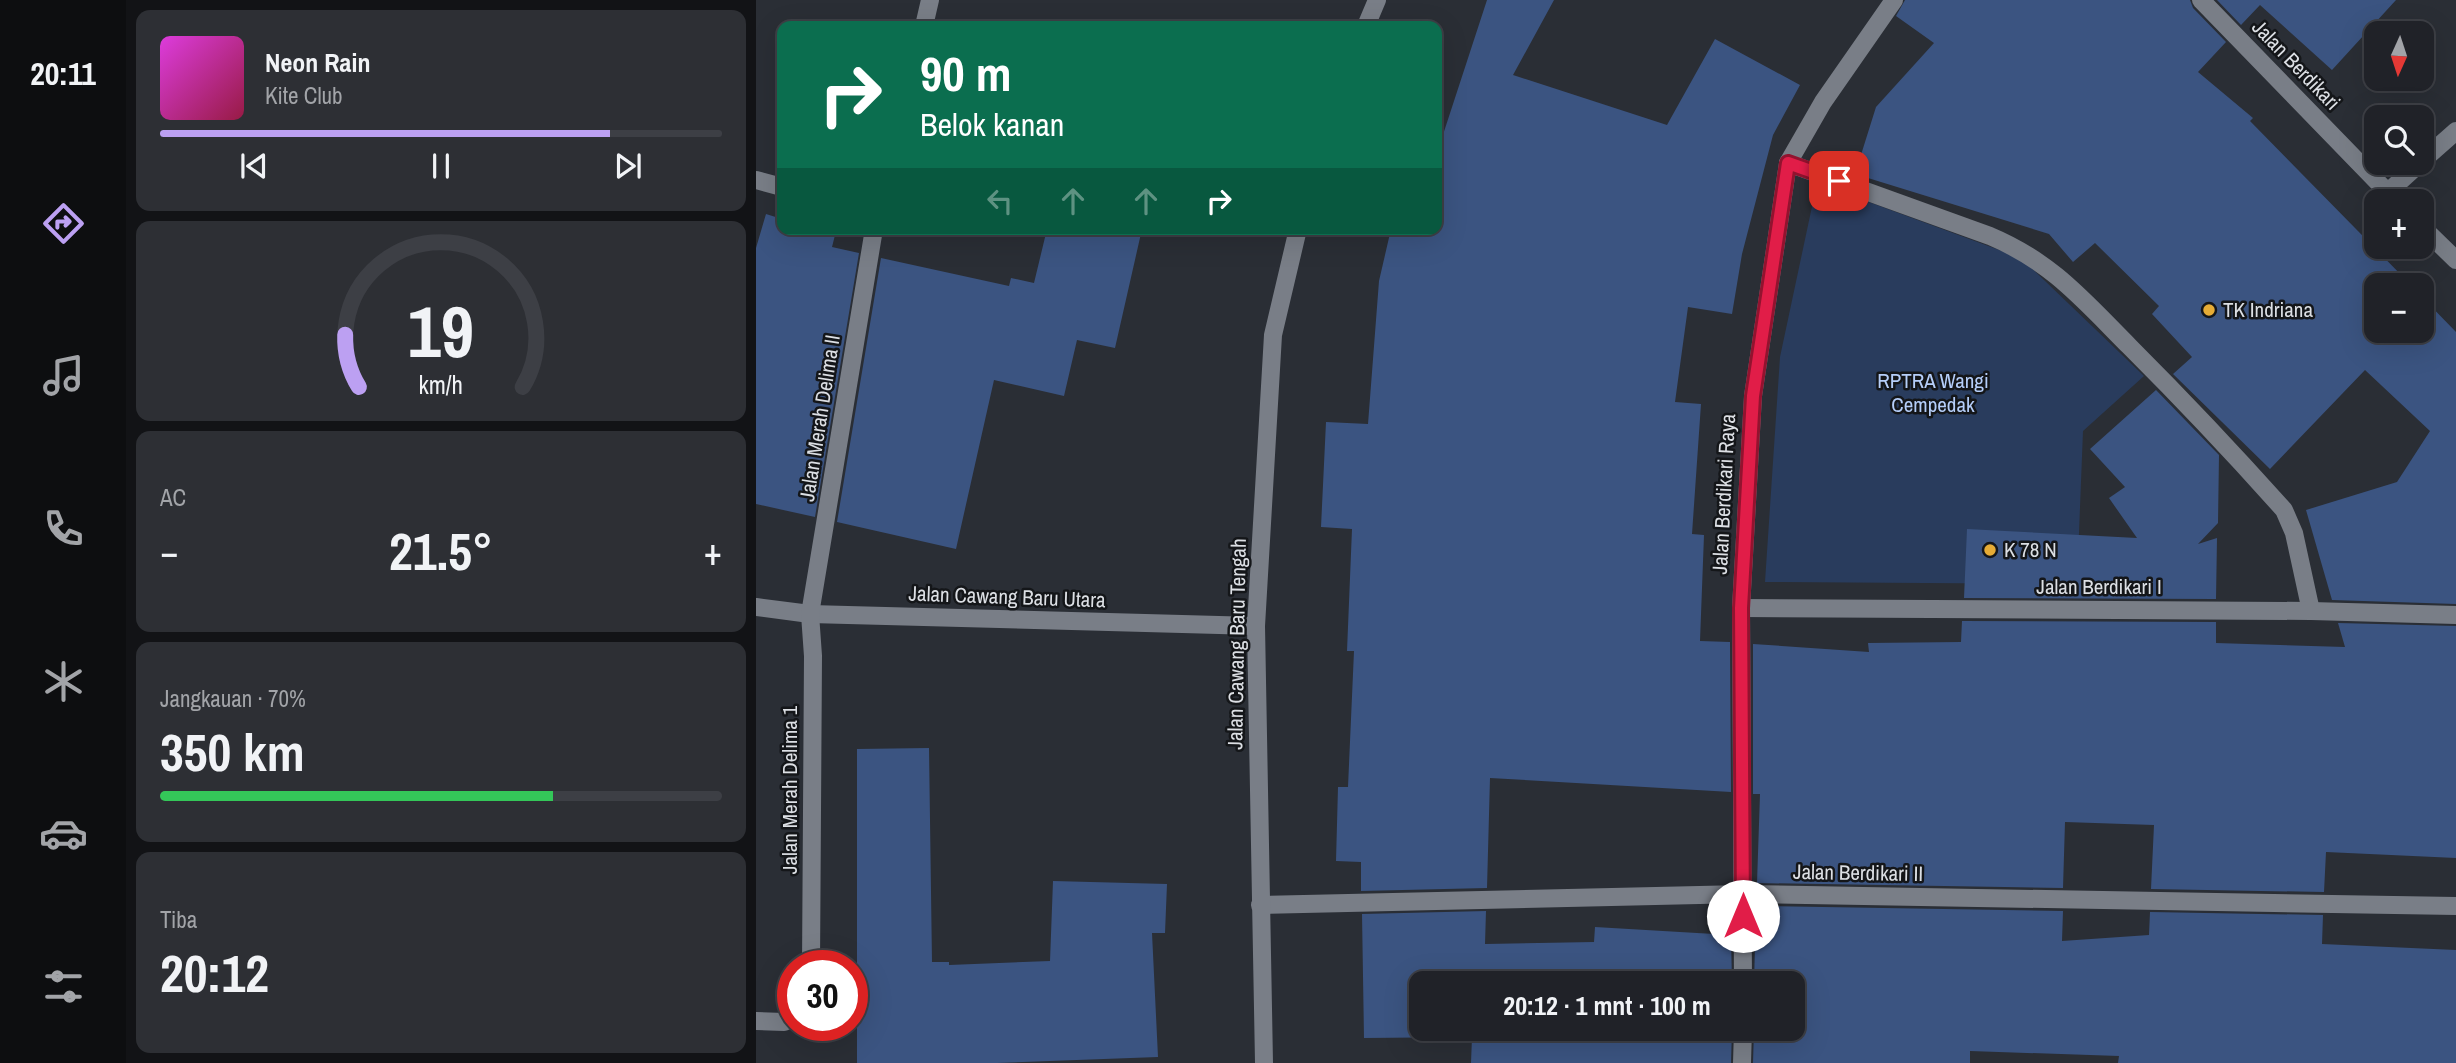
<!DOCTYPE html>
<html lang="id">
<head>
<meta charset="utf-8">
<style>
	body { margin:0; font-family:"Archivo Narrow",sans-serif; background:#2d2f34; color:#f1f3f6; height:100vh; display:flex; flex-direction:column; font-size:26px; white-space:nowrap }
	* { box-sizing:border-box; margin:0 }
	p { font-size:23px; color:#a2a4a8 }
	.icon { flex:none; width:38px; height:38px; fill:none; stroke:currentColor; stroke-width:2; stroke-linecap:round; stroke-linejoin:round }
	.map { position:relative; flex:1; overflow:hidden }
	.drawer { display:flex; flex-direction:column; gap:10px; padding:10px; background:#121316; width:630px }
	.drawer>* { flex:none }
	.banner { position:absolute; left:21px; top:21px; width:665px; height:214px; border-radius:14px; box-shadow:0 7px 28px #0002,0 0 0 2px #3d3f45; background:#0b6e4f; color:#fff; overflow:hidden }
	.needle { width:46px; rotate:183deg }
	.tools { position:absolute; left:1608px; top:21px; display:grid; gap:14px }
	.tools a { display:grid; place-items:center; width:70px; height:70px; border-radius:14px; background:#202228; box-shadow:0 7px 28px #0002,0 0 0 2px #3d3f45; font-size:35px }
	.speed { position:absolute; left:21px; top:950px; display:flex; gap:14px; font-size:35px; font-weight:700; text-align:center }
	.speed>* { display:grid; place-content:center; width:91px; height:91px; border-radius:50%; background:#202228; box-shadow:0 7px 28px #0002,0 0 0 2px #3d3f45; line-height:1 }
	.speed .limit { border:10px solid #d22; background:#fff; color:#111 }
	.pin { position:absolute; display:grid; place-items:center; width:60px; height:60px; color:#fff; margin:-30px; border-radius:14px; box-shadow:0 4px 10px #0006 }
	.me { position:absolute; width:77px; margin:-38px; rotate:0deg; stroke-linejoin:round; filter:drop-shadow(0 0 5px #0008) }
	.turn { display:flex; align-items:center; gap:24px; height:147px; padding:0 28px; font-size:32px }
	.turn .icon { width:91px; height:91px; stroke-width:2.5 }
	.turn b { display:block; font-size:49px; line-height:60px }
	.lanes { display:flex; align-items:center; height:66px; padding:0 28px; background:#0003; justify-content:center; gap:35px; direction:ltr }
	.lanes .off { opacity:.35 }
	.big { font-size:52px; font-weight:700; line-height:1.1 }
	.drawer .tile { flex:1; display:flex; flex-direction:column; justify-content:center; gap:10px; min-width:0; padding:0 24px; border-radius:14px; background:#2d2f34 }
	.drawer .dial { align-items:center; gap:0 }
	.dial svg { height:182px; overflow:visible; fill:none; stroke:#3d3f45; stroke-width:7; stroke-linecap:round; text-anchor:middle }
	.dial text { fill:#f1f3f6; stroke:none }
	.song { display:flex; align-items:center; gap:21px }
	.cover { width:84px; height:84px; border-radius:10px; background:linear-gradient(135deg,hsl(300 70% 55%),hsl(340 70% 35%)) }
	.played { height:7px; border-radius:4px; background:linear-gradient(90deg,#bca0f2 80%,#3d3f45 80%) }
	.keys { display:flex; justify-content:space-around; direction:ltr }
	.heat { display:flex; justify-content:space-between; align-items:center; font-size:38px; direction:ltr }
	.charge { height:10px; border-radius:5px; background:linear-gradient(90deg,#34c759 70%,#3d3f45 0) }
	.trip { position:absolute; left:653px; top:971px; width:396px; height:70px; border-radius:14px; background:#202228; box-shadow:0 7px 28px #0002,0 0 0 2px #3d3f45; font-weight:700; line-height:70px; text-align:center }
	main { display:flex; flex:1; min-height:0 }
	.menu { display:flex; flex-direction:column; width:126px; justify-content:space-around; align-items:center; background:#0d0e10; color:#a2a4a8 }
	.menu .icon { width:49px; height:49px }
	.menu .active { color:#bca0f2 }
	.menu b { font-size:32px; color:#f1f3f6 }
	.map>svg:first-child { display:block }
</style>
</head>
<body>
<main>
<nav class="menu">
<b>20:11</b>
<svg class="icon active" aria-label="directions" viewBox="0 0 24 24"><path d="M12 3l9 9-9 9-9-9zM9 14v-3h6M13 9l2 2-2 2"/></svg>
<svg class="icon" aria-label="music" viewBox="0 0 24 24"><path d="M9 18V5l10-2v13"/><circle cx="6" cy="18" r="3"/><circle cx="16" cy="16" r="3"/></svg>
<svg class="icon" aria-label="phone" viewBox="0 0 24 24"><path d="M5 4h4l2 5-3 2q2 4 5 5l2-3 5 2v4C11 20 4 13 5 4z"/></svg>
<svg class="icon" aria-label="climate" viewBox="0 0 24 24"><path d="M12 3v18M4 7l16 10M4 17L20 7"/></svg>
<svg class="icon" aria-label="car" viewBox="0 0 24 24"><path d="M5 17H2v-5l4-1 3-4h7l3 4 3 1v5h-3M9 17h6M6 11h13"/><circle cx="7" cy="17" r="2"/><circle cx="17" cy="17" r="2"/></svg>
<svg class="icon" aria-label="filters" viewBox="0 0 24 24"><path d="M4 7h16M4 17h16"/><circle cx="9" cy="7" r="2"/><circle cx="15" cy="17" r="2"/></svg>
</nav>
<section class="drawer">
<div class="tile">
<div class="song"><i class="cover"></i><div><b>Neon Rain</b><p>Kite Club</p></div></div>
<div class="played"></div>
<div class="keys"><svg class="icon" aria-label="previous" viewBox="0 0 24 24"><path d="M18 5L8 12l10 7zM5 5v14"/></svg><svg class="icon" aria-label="pause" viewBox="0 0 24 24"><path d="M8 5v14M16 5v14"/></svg><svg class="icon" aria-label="next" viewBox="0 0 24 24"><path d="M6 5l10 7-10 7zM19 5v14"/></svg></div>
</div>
<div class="tile dial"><svg viewBox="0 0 100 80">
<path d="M14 69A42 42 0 1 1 86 69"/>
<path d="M14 69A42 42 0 0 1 8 46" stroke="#bca0f2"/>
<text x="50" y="56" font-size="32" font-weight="700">19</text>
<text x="50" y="72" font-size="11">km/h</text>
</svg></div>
<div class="tile"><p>AC</p>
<div class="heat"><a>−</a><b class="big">21.5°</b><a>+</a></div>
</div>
<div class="tile"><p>Jangkauan · 70%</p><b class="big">350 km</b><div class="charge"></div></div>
<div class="tile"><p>Tiba</p><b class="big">20:12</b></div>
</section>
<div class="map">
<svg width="1700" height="1063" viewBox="0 0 1700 1063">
	<rect width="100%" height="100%" fill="#2a2e35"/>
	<polygon fill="#293c5d" points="1061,183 1265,258 1388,376 1327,431 1321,584 1009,582 1024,357"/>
	<g fill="#3b5481">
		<polygon points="731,0 798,0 757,75 911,125 959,39 1044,85 1017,135 986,254 976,314 932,307 919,402 945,404 936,534 948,535 944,641 974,642 975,792 734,778 731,888 605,891 605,862 580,861 582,787 592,787 598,651 591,651 596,529 565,527 570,422 612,424 623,281 635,229 681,229 681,153"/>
		<polygon points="1149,0 1434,0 1437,8 1470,42 1442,72 1497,118 1494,121 1655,285 1620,285 1620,331 1666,331 1666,297 1700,332 1700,604 1576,600 1550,510 1641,482 1674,431 1609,370 1514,469 1417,374 1436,357 1396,314 1403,306 1339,243 1317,262 1293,234 1099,174 1120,107 1178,43 1140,16"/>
		<polygon points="1461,0 1640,0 1576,70 1504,5 1485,25"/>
		<polygon points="10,214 26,219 26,229 60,229 79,235 76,247 103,253 59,517 0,504 0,248"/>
		<polygon points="291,229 386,229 359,348 321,340 308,396 238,380 200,549 81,522 125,258 253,286 255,278 278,283"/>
		<polygon points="1400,390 1463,455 1462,523 1442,544 1461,538 1460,599 1208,598 1211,529 1381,538 1353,498 1369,487 1334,449"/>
		<polygon points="1206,621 1460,622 1460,643 1589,647 1582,623 1700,626 1700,858 1570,852 1568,892 1395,889 1398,825 1309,822 1307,888 1001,883 1004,794 997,794 997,644 1113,652 1112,643 1205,642"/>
		<polygon points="173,748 176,962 193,962 193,965 294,961 297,881 411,884 409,933 396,933 402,1057 241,1063 101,1063 101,749"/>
		<polygon points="1000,906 1307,911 1306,941 1393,935 1394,912 1567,915 1566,944 1700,950 1700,1063 1362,1063 1363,1056 1214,1051 1214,1063 997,1063 998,1029 1036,1029 1036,984 998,984"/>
		<polygon points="730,911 729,944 838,942 839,927 975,935 976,984 665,984 665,1029 976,1029 975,1063 715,1063 716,1037 608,1038 606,914"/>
	</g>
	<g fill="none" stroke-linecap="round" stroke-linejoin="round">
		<g stroke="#797e87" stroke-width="18">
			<polyline points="1445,0 1640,201"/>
			<polyline points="168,26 174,0"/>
			<polyline points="1666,161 1700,131"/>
			<path d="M1032 163 1234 236C1296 262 1328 301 1374 347 1427 400 1478 454 1528 510L1538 533 1555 611"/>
			<polyline points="0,180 26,187"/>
			<polyline points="1631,193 1664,163"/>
			<polyline points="1666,227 1700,260"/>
			<polyline points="0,607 54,614 500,626"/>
			<polyline points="985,608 1555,611 1700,615"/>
			<polyline points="504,905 987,894 1700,906"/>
			<polyline points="55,966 57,656 54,614 118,229"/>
			<polyline points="987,984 985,608 997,396 1032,163 1067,102 1138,0"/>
			<polyline points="0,1021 28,1022 37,1018"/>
			<polyline points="986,1063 987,1029"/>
		</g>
		<g stroke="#797e87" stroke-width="18">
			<polyline points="610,26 621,0"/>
			<polyline points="508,1063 500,626 517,335 542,229"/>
		</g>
	</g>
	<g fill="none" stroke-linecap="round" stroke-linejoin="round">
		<defs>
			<polyline id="route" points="987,916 985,608 997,396 1032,163 1083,181"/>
		</defs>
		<use href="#route" stroke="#92132f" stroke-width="18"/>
		<use href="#route" stroke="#e11d48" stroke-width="12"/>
	</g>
	<g fill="#e6ac36" stroke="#141619" stroke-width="2.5">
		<circle cx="1453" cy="310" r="7"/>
		<circle cx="1234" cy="550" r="7"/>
	</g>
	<g text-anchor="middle" stroke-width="5" stroke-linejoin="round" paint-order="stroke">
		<g font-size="21" fill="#dcdfe4" stroke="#141619">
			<text transform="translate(1540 65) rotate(46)" y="7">Jalan Berdikari</text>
			<text transform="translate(64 418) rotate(-81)" y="7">Jalan Merah Delima II</text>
			<text transform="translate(968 494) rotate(-87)" y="7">Jalan Berdikari Raya</text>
			<text x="1343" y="594">Jalan Berdikari I</text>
			<text transform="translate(251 597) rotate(2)" y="7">Jalan Cawang Baru Utara</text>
			<text transform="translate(481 644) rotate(-89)" y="7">Jalan Cawang Baru Tengah</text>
			<text transform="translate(34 790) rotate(-90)" y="7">Jalan Merah Delima 1</text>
			<text transform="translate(1102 873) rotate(1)" y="7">Jalan Berdikari II</text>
		</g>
		<g font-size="21" fill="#dcdfe4" stroke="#141619" text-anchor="start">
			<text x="1467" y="317">TK Indriana</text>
			<text x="1248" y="557">K 78 N</text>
		</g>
		<g font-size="21" fill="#b5cef9" stroke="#141619">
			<text x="1177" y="388">RPTRA Wangi<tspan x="1177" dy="24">Cempedak</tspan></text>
		</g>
	</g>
</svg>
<div class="tools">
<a><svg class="needle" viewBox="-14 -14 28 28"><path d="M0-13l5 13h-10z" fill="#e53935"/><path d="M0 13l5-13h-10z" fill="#a2a4a8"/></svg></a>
<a><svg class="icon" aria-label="search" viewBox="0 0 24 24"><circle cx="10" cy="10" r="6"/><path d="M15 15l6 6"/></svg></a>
<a>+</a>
<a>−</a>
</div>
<div class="speed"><div class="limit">30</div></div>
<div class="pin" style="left:1083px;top:181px;background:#d93025"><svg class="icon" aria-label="arrive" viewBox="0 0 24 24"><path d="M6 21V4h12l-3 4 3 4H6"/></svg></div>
<svg class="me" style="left:987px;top:916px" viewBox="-20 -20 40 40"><circle r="19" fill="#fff"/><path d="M0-13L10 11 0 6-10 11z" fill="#e11d48"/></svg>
<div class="trip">20:12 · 1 mnt · 100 m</div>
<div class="banner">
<div class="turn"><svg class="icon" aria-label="right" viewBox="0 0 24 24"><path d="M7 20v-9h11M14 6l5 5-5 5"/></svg><div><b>90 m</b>Belok kanan</div></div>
<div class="lanes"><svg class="icon off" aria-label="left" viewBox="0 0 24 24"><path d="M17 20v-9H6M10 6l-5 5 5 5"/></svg><svg class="icon off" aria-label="ahead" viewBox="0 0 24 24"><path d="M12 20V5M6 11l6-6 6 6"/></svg><svg class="icon off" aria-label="ahead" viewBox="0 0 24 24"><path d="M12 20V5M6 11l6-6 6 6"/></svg><svg class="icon" aria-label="right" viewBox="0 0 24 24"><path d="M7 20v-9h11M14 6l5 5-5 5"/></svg></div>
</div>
</div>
</main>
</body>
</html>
